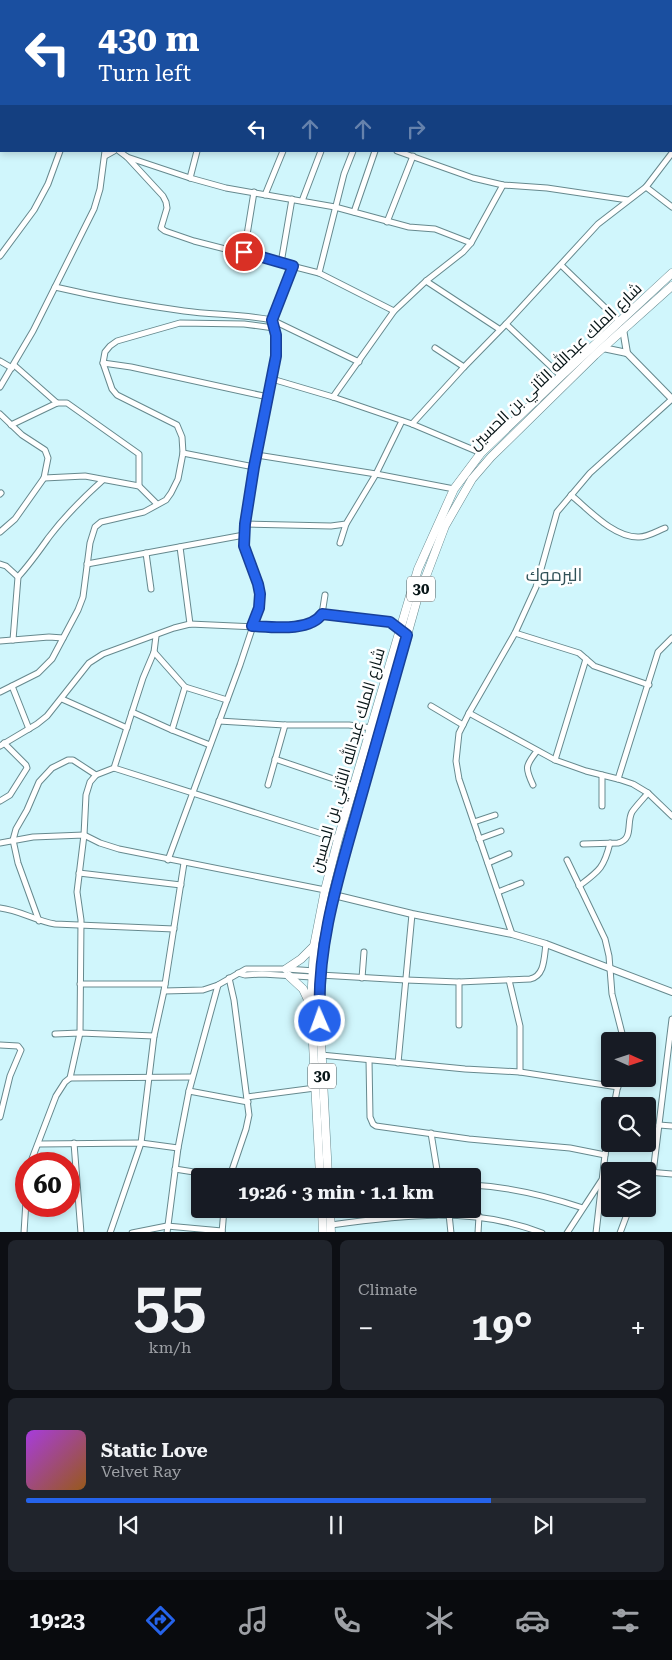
<!DOCTYPE html>
<html lang="en">
<head>
<meta charset="utf-8">
<style>
	body { margin:0; font-family:"Roboto Serif",Cairo,serif; background:#20242c; color:#f1f3f6; height:100vh; display:flex; flex-direction:column; font-size:19px; white-space:nowrap }
	* { box-sizing:border-box; margin:0 }
	p { font-size:16px; color:#9ea1a6 }
	.icon { flex:none; width:28px; height:28px; fill:none; stroke:currentColor; stroke-width:2; stroke-linecap:round; stroke-linejoin:round }
	.map { position:relative; height:1232px; overflow:hidden }
	.panel { display:flex; flex-direction:column; gap:8px; padding:8px; background:#0d0f14; flex:1 }
	.panel>* { flex:none }
	.hud { position:absolute; left:0px; top:0px; width:672px; height:152px; box-shadow:0 2px 8px #0003; background:#1a4fa0; color:#fff; overflow:hidden }
	.needle { width:32px; rotate:93deg }
	.fabs { position:absolute; left:601px; top:1032px; display:grid; gap:10px }
	.fabs a { display:grid; place-items:center; width:55px; height:55px; border-radius:5px; background:#171b24; box-shadow:0 2px 8px #0003; font-size:25px }
	.speed { position:absolute; left:15px; top:1152px; display:flex; gap:10px; font-size:25px; font-weight:700; text-align:center }
	.speed>* { display:grid; place-content:center; width:65px; height:65px; border-radius:50%; background:#171b24; box-shadow:0 2px 8px #0003; line-height:1 }
	.speed .limit { border:8px solid #d22; background:#fff; color:#111 }
	.pin { position:absolute; display:grid; place-items:center; width:42px; height:42px; color:#fff; margin:-21px; border:2px solid #fff; border-radius:50%; box-shadow:0 1px 5px #0007 }
	.me { position:absolute; width:55px; margin:-28px; rotate:358deg; stroke-linejoin:round; filter:drop-shadow(0 0 4px #0008) }
	.turn { display:flex; align-items:center; gap:18px; height:105px; padding:0 15px; font-size:22px }
	.turn .icon { width:65px; height:65px; stroke-width:2.5 }
	.turn b { display:block; font-size:35px; line-height:42px }
	.lanes { display:flex; align-items:center; height:48px; padding:0 15px; background:#0003; justify-content:center; gap:25px; direction:ltr }
	.lanes .off { opacity:.35 }
	.big { font-size:38px; font-weight:700; line-height:1.1 }
	.panel .card { flex:1; display:flex; flex-direction:column; justify-content:center; gap:8px; min-width:0; padding:0 18px; border-radius:8px; background:#20242c }
	.panel .dial { align-items:center; gap:0 }
	.dial b { font-size:65px; line-height:1 }
	.song { display:flex; align-items:center; gap:15px }
	.cover { width:60px; height:60px; border-radius:8px; background:linear-gradient(135deg,hsl(280 70% 55%),hsl(30 70% 35%)) }
	.played { height:5px; border-radius:2px; background:linear-gradient(90deg,#2563eb 75%,#363941 75%) }
	.keys { display:flex; justify-content:space-around; direction:ltr }
	.heat { display:flex; justify-content:space-between; align-items:center; font-size:28px; direction:ltr }
	.panel .tiles { flex:1; display:grid; gap:8px; grid-template-columns:1fr 1fr }
	.card:last-child { grid-column:span 2 }
	.trip { position:absolute; left:191px; top:1168px; width:290px; height:50px; border-radius:5px; background:#171b24; box-shadow:0 2px 8px #0003; font-weight:700; line-height:50px; text-align:center }
	.menu { display:flex; height:80px; justify-content:space-around; align-items:center; background:#090b0e; color:#9ea1a6 }
	.menu .icon { width:35px; height:35px }
	.menu .selected { color:#2563eb }
	.menu b { font-size:22px; color:#f1f3f6 }
	.map>svg:first-child { display:block }
</style>
</head>
<body>
<div class="map">
<svg width="672" height="1233" viewBox="0 0 672 1233">
	<rect width="100%" height="100%" fill="#d0f6fc"/>
	<g fill="none" stroke-linecap="round" stroke-linejoin="round">
		<defs>
			<g id="minor">
				<polyline points="134,0 137,1"/>
				<polyline points="439,0 439,1"/>
				<polyline points="86,1 86,0"/>
				<polyline points="206,1 206,0"/>
				<polyline points="249,1 249,0"/>
				<polyline points="312,1 312,0"/>
				<polyline points="362,1 363,0"/>
				<polyline points="421,1 421,0"/>
				<polyline points="551,1 552,0"/>
				<polyline points="671,35 672,36"/>
				<polyline points="0,62 1,62"/>
				<polyline points="0,130 1,129"/>
				<polyline points="671,138 672,138"/>
				<polyline points="119,151 127,157 190,178 226,188 335,207 409,227 435,229 471,243"/>
				<polyline points="397,151 473,178 503,185 547,188 628,200"/>
				<polyline points="105,156 114,151"/>
				<polyline points="127,157 163,196 166,202 167,208 161,228 165,231 194,241 319,273 394,311"/>
				<polyline points="190,178 197,151"/>
				<polyline points="646,187 672,207"/>
				<polyline points="265,195 283,151"/>
				<polyline points="302,201 321,151"/>
				<polyline points="354,212 375,151"/>
				<polyline points="387,222 413,156"/>
				<polyline points="244,253 254,192"/>
				<polyline points="0,256 34,210 48,184 60,151"/>
				<polyline points="281,263 292,199"/>
				<polyline points="561,265 620,322"/>
				<polyline points="293,266 272,320 359,362"/>
				<polyline points="319,273 344,174 353,151"/>
				<polyline points="426,281 499,329"/>
				<path d="M55 287C98 297 141 305 184 311 213 315 243 314 272 320L276 335V356L254 467 244 540 246 552 258 584 259 608 240 665 168 860"/>
				<polyline points="506,324 561,376"/>
				<polyline points="435,348 464,367"/>
				<polyline points="0,361 12,368"/>
				<polyline points="103,363 131,367 268,397"/>
				<polyline points="14,365 57,403"/>
				<polyline points="272,379 333,397 412,424 481,453"/>
				<polyline points="0,387 33,331 94,209 100,189 105,151"/>
				<polyline points="333,397 394,311 426,281 463,252 471,243 503,185"/>
				<polyline points="0,414 22,435 45,450 48,458 44,478 15,519 0,532"/>
				<polyline points="412,424 464,367 506,324 598,224 646,187 672,153"/>
				<polyline points="11,425 57,403 67,403 139,454 139,486"/>
				<polyline points="183,453 254,467"/>
				<polyline points="257,455 376,474 454,489"/>
				<polyline points="44,478 85,476 139,486 157,504"/>
				<polyline points="0,494 1,493"/>
				<path d="M571 495C589 510 614 538 639 537 648 537 657 531 665 528"/>
				<polyline points="245,524 331,526 346,524 376,474 402,421"/>
				<polyline points="340,543 346,524"/>
				<polyline points="180,547 190,624"/>
				<polyline points="146,553 151,589"/>
				<polyline points="0,564 6,566 18,577 13,640"/>
				<polyline points="87,564 244,535"/>
				<path d="M18 577C30 564 39 551 49 537 65 516 84 497 103 480"/>
				<polyline points="322,614 390,621 400,631"/>
				<polyline points="515,633 579,653 594,666 649,685"/>
				<polyline points="0,641 49,637 63,638"/>
				<polyline points="154,652 185,687 227,700"/>
				<polyline points="12,686 29,729"/>
				<polyline points="0,692 38,673 52,659 78,610 83,597 90,543 95,527 101,522 144,512 166,500 171,493 178,479 183,453 182,437 177,425 117,395 112,389 103,363 105,352 110,346 117,341 180,323 244,324 274,328"/>
				<polyline points="62,699 127,728"/>
				<polyline points="431,706 463,725"/>
				<polyline points="132,712 172,730 210,745"/>
				<polyline points="469,713 555,760 586,771 618,779 633,784 648,793 672,816"/>
				<polyline points="219,721 285,725 349,725 372,728"/>
				<polyline points="172,730 185,687"/>
				<polyline points="0,746 37,724 47,716 89,663 103,654 174,628 190,624 281,628 306,624 318,620 322,614 325,595"/>
				<polyline points="275,759 354,786"/>
				<polyline points="555,760 586,659"/>
				<polyline points="114,768 338,839"/>
				<polyline points="602,775 602,806"/>
				<polyline points="618,779 658,652 672,638"/>
				<polyline points="268,785 285,725"/>
				<path d="M533 785C525 768 525 766 537 751"/>
				<polyline points="0,801 10,795 27,768 26,765 4,743"/>
				<polyline points="474,822 495,815"/>
				<polyline points="479,839 501,831"/>
				<polyline points="0,843 33,837 84,835 100,843 119,849 325,890"/>
				<path d="M583 844 618 843C634 839 626 823 632 812 637 805 643 799 648 793"/>
				<polyline points="567,860 605,939 609,956 612,994 624,1041"/>
				<polyline points="488,863 509,854"/>
				<polyline points="79,873 181,885"/>
				<path d="M579 886C599 871 604 868 610 843"/>
				<polyline points="498,892 521,883"/>
				<path d="M0 908C19 910 36 921 55 924L174 929"/>
				<polyline points="39,921 18,863 13,840 16,829 27,810 39,782 52,768 68,760 73,760 96,775"/>
				<polyline points="512,934 459,779 456,761 459,733 469,713 515,633 536,587 557,512 590,473 672,399"/>
				<path d="M238 973 245 975 262 974 312 977 320 975 406 980 459 982 530 979C545 976 544 957 546 944"/>
				<polyline points="229,978 234,1000 249,1115 246,1129 230,1176"/>
				<polyline points="362,978 364,952"/>
				<polyline points="509,980 520,1026 520,1072"/>
				<polyline points="80,984 165,984"/>
				<polyline points="164,991 203,990 218,985 246,969 286,969 315,971"/>
				<polyline points="459,1025 459,982"/>
				<polyline points="55,1034 80,1033 154,1036"/>
				<polyline points="0,1045 18,1046 21,1050 10,1076 0,1117"/>
				<polyline points="321,1055 465,1069 520,1072 618,1087"/>
				<polyline points="369,1060 370,1117 373,1124 376,1126 469,1139 570,1148 605,1155"/>
				<polyline points="398,1063 412,914"/>
				<polyline points="70,1078 192,1077"/>
				<polyline points="189,1091 248,1102"/>
				<polyline points="247,1097 315,1088"/>
				<polyline points="614,1106 619,1079"/>
				<polyline points="659,1125 672,1126"/>
				<polyline points="431,1133 438,1176"/>
				<polyline points="74,1143 81,1233"/>
				<polyline points="39,1144 141,1143 178,1148"/>
				<polyline points="30,1164 56,1096 65,1082 70,1078 80,1033 81,920 77,892 84,835 86,795 90,782 96,775 114,768 143,678 154,652 156,636"/>
				<polyline points="604,1168 638,1171"/>
				<polyline points="175,1169 219,1176"/>
				<polyline points="648,1172 672,1174"/>
				<polyline points="653,1173 672,1019"/>
				<path d="M472 1185C511 1187 547 1196 583 1208"/>
				<polyline points="648,1198 651,1198"/>
				<polyline points="449,1214 451,1233"/>
				<path d="M331 1225C401 1215 473 1206 542 1233"/>
				<polyline points="24,1233 26,1201"/>
				<polyline points="110,1233 141,1143 154,1036 164,991 184,863"/>
				<polyline points="132,1233 167,1226 222,1231"/>
				<polyline points="167,1233 178,1148 189,1091 218,985"/>
				<polyline points="222,1233 224,1209"/>
				<polyline points="478,1233 479,1216"/>
				<polyline points="567,1233 601,1181"/>
				<polyline points="596,1233 605,1155 610,1128"/>
				<polyline points="620,1233 629,1209"/>
			</g>
			<g id="tertiary">
				<polyline points="623,329 627,353"/>
				<polyline points="603,348 627,353 672,399"/>
				<polyline points="334,895 412,914 512,934 546,944 672,992"/>
			</g>
			<g id="primary">
				<polyline points="286,969 301,959 314,946"/>
				<polyline points="289,976 303,989 310,1004"/>
				<polyline points="320,1176 311,1006 314,946 325,890 338,839 418,569 454,489 481,453 561,376 672,273"/>
				<polyline points="328,1176 319,1003 322,954 334,895 417,600 445,526 472,479 491,457 595,355 672,286"/>
				<polyline points="322,1209 323,1233"/>
				<polyline points="330,1209 331,1233"/>
			</g>
		</defs>
		<use href="#minor" stroke="#66898e" stroke-width="7"/>
		<use href="#tertiary" stroke="#66898e" stroke-width="8"/>
		<use href="#primary" stroke="#66898e" stroke-width="9"/>
		<use href="#minor" stroke="#fff" stroke-width="5"/>
		<use href="#tertiary" stroke="#fff" stroke-width="6"/>
		<use href="#primary" stroke="#fff" stroke-width="8"/>
	</g>
	<g fill="none" stroke-linecap="round" stroke-linejoin="round">
		<defs>
			<path id="route" d="M244 252 293 266 272 320 276 335V356L254 467 245 524 244 546 258 584 260 594 259 608 252 626C272 627 310 632 322 614L390 622 407 635C390 695 373 755 356 815 337 882 316 950 320 1021"/>
		</defs>
		<use href="#route" stroke="#184099" stroke-width="12"/>
		<use href="#route" stroke="#2563eb" stroke-width="9"/>
	</g>
	<g text-anchor="middle" stroke-width="5" stroke-linejoin="round" paint-order="stroke">
		<g fill="#fff" stroke="#515b5d" stroke-width="1">
			<rect x="407" y="576.5" width="28" height="25" rx="4"/>
			<rect x="308" y="1063.5" width="28" height="25" rx="4"/>
		</g>
		<g font-size="15" font-weight="bold" fill="#071517">
			<text x="421" y="594">30</text>
			<text x="322" y="1081">30</text>
		</g>
		<g font-size="16" fill="#071517" stroke="#fff">
			<text transform="translate(555 366) rotate(-44)" y="6">شارع الملك عبدالله الثاني بن الحسين</text>
			<text transform="translate(347 760) rotate(-74)" y="6">شارع الملك عبدالله الثاني بن الحسين</text>
		</g>
		<g font-size="18" fill="#315258" stroke="#fff">
			<text x="554" y="581">اليرموك</text>
		</g>
	</g>
</svg>
<div class="fabs">
<a><svg class="needle" viewBox="-14 -14 28 28"><path d="M0-13l5 13h-10z" fill="#e53935"/><path d="M0 13l5-13h-10z" fill="#9ea1a6"/></svg></a>
<a><svg class="icon" aria-label="search" viewBox="0 0 24 24"><circle cx="10" cy="10" r="6"/><path d="M15 15l6 6"/></svg></a>
<a><svg class="icon" aria-label="layers" viewBox="0 0 24 24"><path d="M12 4l9 5-9 5-9-5zM3 14l9 5 9-5"/></svg></a>
</div>
<div class="speed"><div class="limit">60</div></div>
<div class="pin" style="left:244px;top:252px;background:#d93025"><svg class="icon" aria-label="arrive" viewBox="0 0 24 24"><path d="M6 21V4h12l-3 4 3 4H6"/></svg></div>
<svg class="me" style="left:320px;top:1021px" viewBox="-20 -20 40 40"><circle r="17" fill="#2563eb" stroke="#fff" stroke-width="3"/><path d="M0-11L8 9 0 5-8 9z" fill="#fff"/></svg>
<div class="trip">19:26 · 3 min · 1.1 km</div>
<div class="hud">
<div class="turn"><svg class="icon" aria-label="left" viewBox="0 0 24 24"><path d="M17 20v-9H6M10 6l-5 5 5 5"/></svg><div><b>430 m</b>Turn left</div></div>
<div class="lanes"><svg class="icon" aria-label="left" viewBox="0 0 24 24"><path d="M17 20v-9H6M10 6l-5 5 5 5"/></svg><svg class="icon off" aria-label="ahead" viewBox="0 0 24 24"><path d="M12 20V5M6 11l6-6 6 6"/></svg><svg class="icon off" aria-label="ahead" viewBox="0 0 24 24"><path d="M12 20V5M6 11l6-6 6 6"/></svg><svg class="icon off" aria-label="right" viewBox="0 0 24 24"><path d="M7 20v-9h11M14 6l5 5-5 5"/></svg></div>
</div>
</div>
<section class="panel">
<div class="tiles">
<div class="card dial"><b>55</b><p>km/h</p></div>
<div class="card"><p>Climate</p>
<div class="heat"><a>−</a><b class="big">19°</b><a>+</a></div>
</div>
<div class="card">
<div class="song"><i class="cover"></i><div><b>Static Love</b><p>Velvet Ray</p></div></div>
<div class="played"></div>
<div class="keys"><svg class="icon" aria-label="previous" viewBox="0 0 24 24"><path d="M18 5L8 12l10 7zM5 5v14"/></svg><svg class="icon" aria-label="pause" viewBox="0 0 24 24"><path d="M8 5v14M16 5v14"/></svg><svg class="icon" aria-label="next" viewBox="0 0 24 24"><path d="M6 5l10 7-10 7zM19 5v14"/></svg></div>
</div>
</div>
</section>
<nav class="menu">
<b>19:23</b>
<svg class="icon selected" aria-label="directions" viewBox="0 0 24 24"><path d="M12 3l9 9-9 9-9-9zM9 14v-3h6M13 9l2 2-2 2"/></svg>
<svg class="icon" aria-label="music" viewBox="0 0 24 24"><path d="M9 18V5l10-2v13"/><circle cx="6" cy="18" r="3"/><circle cx="16" cy="16" r="3"/></svg>
<svg class="icon" aria-label="phone" viewBox="0 0 24 24"><path d="M5 4h4l2 5-3 2q2 4 5 5l2-3 5 2v4C11 20 4 13 5 4z"/></svg>
<svg class="icon" aria-label="climate" viewBox="0 0 24 24"><path d="M12 3v18M4 7l16 10M4 17L20 7"/></svg>
<svg class="icon" aria-label="car" viewBox="0 0 24 24"><path d="M5 17H2v-5l4-1 3-4h7l3 4 3 1v5h-3M9 17h6M6 11h13"/><circle cx="7" cy="17" r="2"/><circle cx="17" cy="17" r="2"/></svg>
<svg class="icon" aria-label="filters" viewBox="0 0 24 24"><path d="M4 7h16M4 17h16"/><circle cx="9" cy="7" r="2"/><circle cx="15" cy="17" r="2"/></svg>
</nav>
</body>
</html>
